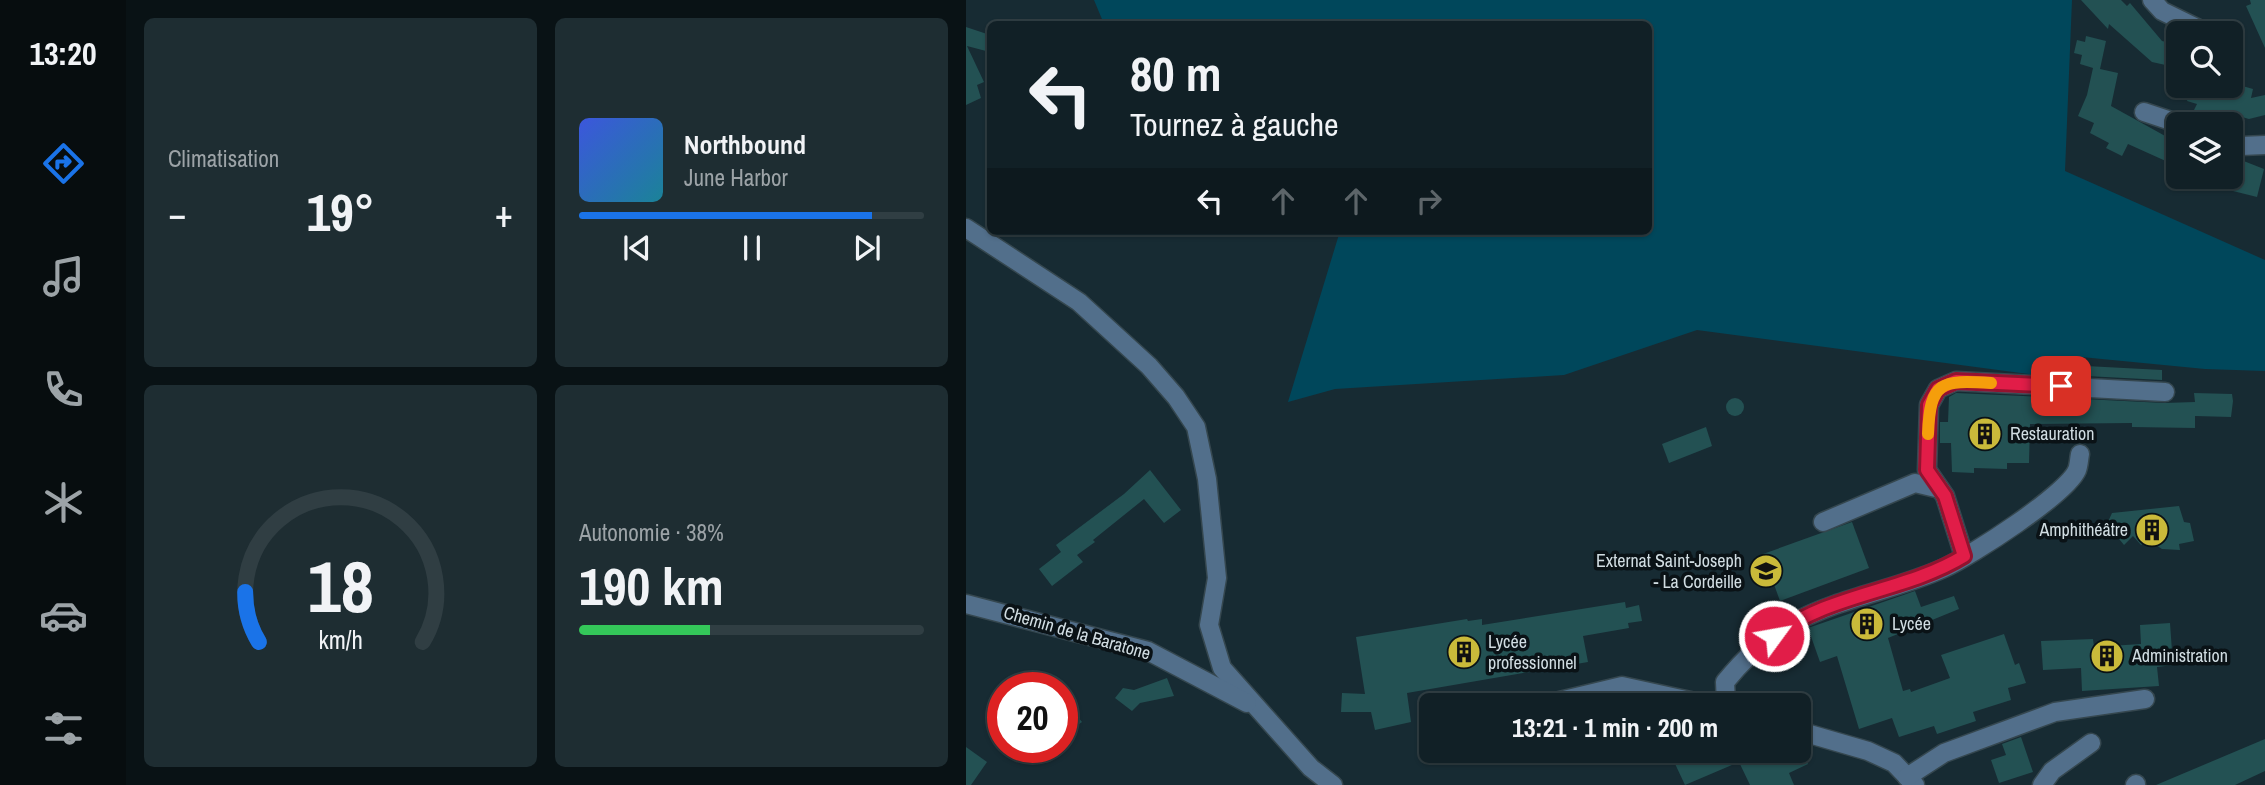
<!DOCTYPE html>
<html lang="fr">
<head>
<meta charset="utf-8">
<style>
	body { margin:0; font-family:"Archivo Narrow",sans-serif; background:#1e2d32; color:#f1f3f6; height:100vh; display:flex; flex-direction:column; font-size:26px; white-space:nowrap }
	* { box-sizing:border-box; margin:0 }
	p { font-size:23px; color:#9ca3a7 }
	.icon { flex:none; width:38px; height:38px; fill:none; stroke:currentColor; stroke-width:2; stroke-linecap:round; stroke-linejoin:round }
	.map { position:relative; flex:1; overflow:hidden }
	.panel { display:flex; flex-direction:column; gap:18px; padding:18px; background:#091215; width:840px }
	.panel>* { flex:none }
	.guide { position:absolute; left:21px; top:21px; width:665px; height:214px; border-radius:10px; box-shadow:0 2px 5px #0004,0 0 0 2px #303e43; background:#112026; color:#f1f3f6; overflow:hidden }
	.tools { position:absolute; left:1200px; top:21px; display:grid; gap:14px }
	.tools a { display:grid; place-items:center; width:77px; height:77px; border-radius:10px; background:#112026; box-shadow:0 2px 5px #0004,0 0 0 2px #303e43; font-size:35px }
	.speed { position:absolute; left:21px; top:672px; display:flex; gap:14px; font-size:35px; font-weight:700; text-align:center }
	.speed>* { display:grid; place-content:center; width:91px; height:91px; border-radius:50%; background:#112026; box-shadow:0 2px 5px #0004,0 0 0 2px #303e43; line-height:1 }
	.speed .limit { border:10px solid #d22; background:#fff; color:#111 }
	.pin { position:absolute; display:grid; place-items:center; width:60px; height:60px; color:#fff; margin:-30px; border-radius:14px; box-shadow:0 4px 10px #0006 }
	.me { position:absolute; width:77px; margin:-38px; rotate:58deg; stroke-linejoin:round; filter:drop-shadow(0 0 5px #0008) }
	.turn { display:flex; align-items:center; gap:24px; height:147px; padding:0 28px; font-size:32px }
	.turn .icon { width:91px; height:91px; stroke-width:2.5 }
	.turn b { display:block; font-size:49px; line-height:60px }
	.lanes { display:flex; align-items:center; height:66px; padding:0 28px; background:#0003; justify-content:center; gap:35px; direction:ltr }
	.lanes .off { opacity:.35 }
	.big { font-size:52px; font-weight:700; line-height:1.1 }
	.panel .card { flex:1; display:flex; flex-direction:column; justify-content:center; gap:10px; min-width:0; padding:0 24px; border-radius:10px; background:#1e2d32 }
	.panel .dial { align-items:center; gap:0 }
	.dial svg { height:182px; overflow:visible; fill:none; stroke:#303e43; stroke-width:7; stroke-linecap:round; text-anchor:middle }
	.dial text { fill:#f1f3f6; stroke:none }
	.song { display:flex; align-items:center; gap:21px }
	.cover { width:84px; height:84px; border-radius:10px; background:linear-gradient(135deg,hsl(230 70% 55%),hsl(190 70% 35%)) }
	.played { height:7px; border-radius:4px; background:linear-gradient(90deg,#1a73e8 85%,#303e43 85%) }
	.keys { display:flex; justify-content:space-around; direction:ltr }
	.heat { display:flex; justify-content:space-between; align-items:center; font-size:38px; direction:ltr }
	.charge { height:10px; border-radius:5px; background:linear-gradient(90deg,#34c759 38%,#303e43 0) }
	.panel .tiles { flex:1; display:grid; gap:18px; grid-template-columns:repeat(2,1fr) }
	.trip { position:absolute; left:453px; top:693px; width:392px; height:70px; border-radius:10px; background:#112026; box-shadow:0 2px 5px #0004,0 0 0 2px #303e43; font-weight:700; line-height:70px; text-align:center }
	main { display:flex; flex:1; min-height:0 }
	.menu { display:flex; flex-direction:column; width:126px; justify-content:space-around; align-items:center; background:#070d0f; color:#9ca3a7 }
	.menu .icon { width:49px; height:49px }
	.menu .current { color:#1a73e8 }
	.menu b { font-size:32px; color:#f1f3f6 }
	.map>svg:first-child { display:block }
</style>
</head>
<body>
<main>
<nav class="menu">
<b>13:20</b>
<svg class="icon current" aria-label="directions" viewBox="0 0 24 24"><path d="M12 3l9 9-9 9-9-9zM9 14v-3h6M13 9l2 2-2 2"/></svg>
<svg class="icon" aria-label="music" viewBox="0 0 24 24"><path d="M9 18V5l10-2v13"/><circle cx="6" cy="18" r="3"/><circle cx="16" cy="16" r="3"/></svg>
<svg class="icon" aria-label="phone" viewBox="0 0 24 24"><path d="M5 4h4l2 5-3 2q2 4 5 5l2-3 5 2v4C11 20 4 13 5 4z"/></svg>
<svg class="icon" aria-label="climate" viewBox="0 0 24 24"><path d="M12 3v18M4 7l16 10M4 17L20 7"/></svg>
<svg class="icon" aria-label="car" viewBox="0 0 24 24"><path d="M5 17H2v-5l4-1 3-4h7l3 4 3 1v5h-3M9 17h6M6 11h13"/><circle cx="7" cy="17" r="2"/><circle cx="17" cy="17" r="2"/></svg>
<svg class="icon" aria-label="filters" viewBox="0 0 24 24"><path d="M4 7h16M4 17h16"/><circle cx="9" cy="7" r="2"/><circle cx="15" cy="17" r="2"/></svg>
</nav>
<section class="panel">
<div class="tiles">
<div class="card"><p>Climatisation</p>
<div class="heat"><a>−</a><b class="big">19°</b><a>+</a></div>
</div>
<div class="card">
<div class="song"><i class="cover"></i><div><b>Northbound</b><p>June Harbor</p></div></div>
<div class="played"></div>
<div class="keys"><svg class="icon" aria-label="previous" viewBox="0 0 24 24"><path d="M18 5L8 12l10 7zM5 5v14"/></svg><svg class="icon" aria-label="pause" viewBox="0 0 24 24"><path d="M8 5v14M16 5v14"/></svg><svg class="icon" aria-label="next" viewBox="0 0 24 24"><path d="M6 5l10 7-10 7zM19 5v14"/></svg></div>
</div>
<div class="card dial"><svg viewBox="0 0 100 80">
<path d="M14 69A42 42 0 1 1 86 69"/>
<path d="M14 69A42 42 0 0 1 8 47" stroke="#1a73e8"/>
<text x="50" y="56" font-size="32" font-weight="700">18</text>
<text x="50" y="72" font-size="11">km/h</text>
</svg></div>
<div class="card"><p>Autonomie · 38%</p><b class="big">190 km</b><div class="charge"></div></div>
</div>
</section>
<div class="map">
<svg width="1299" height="785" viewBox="0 0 1299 785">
	<rect width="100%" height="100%" fill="#172b33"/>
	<polygon fill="#00475b" points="128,0 1106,0 1099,171 1299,260 1299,371 1239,369 1105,356 1069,375 731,330 598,375 369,389 322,402 374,231 682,231 682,24 138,24"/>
	<g fill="#235153">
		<polygon points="1115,0 1155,0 1161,6 1164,3 1196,41 1213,45 1213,68 1186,62 1143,24 1142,29"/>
		<polygon points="1284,0 1299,0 1299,48 1280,6 1285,4"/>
		<polygon points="0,27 24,35 20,51 1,46 18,82 11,85 15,98 0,105"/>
		<polygon points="1120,36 1140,41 1134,69 1152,73 1145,106 1201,137 1203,132 1213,135 1213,167 1162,144 1156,156 1140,148 1143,143 1124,133 1128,123 1112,116 1121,95 1127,68 1114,64 1116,55 1108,53 1111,40 1119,42"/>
		<polygon points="1266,83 1287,89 1285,98 1299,95 1299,115 1283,119 1251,110 1248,121 1227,112 1231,104 1221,101 1225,86 1251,86 1264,90"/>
		<polygon points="1265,156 1298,169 1291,197 1267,191"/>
		<polygon points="1120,366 1196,370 1196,380 1120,376"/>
		<polygon points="990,393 1077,397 1078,401 1118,403 1118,399 1198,403 1229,402 1228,393 1266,394 1267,401 1265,417 1229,416 1229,428 1166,427 1166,423 1064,424 1063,463 1041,463 1041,469 1008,468 1008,473 986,472 985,443 974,443 974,422 982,422 983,397"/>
		<circle cx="769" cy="407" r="9"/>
		<polygon points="740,427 746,446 703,463 696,444"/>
		<polygon points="184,470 215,510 198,523 178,499 127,540 129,542 111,555 117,562 86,586 73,569 95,552 90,545 158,494"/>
		<polygon points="1213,506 1218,522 1224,523 1228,541 1213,544 1214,550 1196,549 1182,540 1175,545 1167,536 1158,545 1141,524 1146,513"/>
		<polygon points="886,522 903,568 814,601 797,554"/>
		<polygon points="949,591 955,607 988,596 993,609 922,638 937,691 944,689 945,692 984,678 975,655 1038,634 1049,665 1053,663 1060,683 1042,688 1045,700 1007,712 1010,721 971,734 968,726 933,737 926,718 893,729 871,656 854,662 842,628"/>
		<polygon points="659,602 660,608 673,605 676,621 662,623 663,628 617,636 622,662 441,693 445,722 409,730 405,712 375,712 376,693 399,694 390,637 501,619 502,621 516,619 516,625"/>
		<polygon points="1204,623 1207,665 1191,667 1193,686 1116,691 1115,668 1077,670 1075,641 1127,639 1128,647 1175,644 1174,625"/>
		<polygon points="201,678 208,696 174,703 166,711 149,698 157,688 168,690"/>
		<polygon points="96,697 116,722 106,729 96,721"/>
		<polygon points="1055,737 1067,772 1033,783 1025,760 1040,755 1036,744"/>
		<polygon points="1299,739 1299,771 1269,785 1190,785"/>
		<polygon points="0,747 21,762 5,785 0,785"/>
		<polygon points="835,747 842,764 823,773 828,785 784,785 773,762 719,785 703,751 802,751 806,759 833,751"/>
	</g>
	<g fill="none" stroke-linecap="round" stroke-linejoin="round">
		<defs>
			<g id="minor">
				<polyline points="1186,0 1196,11 1241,33"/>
				<polyline points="1178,112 1214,124"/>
				<polyline points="1265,142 1275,146 1299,145"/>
				<polyline points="0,228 113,302 183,366 210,397 230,427 241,479 251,578 243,625 256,668 345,768 367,785"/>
				<polyline points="857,522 949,483 974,489"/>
				<polyline points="998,556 979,496 961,470 963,405 972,389 990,381 1199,392"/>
				<polyline points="0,604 182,651 281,703"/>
				<polyline points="577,705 656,686 729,702 760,702"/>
				<path d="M764 705 760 702 759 682C777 660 802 636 827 623 875 597 930 590 978 568 1005 556 1101 494 1111 470 1113 465 1113 459 1114 454"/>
				<polyline points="833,731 902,751 928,763 949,785"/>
				<polyline points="941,777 978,753 1089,712 1179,699"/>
				<polyline points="1076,785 1086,771 1125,743"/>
				<polyline points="1169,785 1170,784"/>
			</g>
		</defs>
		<use href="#minor" stroke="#35474f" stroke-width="21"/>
		<use href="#minor" stroke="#526f8b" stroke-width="18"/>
	</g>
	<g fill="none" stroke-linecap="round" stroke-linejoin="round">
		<defs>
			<path id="route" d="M808 636C864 593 939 592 998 556L979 496 961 470 963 405 972 389 990 381 1095 386"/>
		</defs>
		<use href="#route" stroke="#92132f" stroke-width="18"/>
		<use href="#route" stroke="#e11d48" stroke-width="12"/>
		<path stroke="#f59e0b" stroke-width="12" d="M962 434C964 381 975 380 1025 383"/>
	</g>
	<defs>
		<symbol id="building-disc" viewBox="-11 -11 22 22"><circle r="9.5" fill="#caba3a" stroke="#0a1216"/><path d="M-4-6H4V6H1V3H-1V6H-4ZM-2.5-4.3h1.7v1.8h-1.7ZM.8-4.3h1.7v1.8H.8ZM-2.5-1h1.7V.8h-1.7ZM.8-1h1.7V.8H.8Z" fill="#111"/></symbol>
		<symbol id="school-disc" viewBox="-11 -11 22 22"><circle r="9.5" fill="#caba3a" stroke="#0a1216"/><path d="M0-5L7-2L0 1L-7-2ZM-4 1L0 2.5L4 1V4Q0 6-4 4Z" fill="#111"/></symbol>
	</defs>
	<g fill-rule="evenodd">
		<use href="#building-disc" x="1000" y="415" width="38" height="38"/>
		<use href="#building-disc" x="1167" y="511" width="38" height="38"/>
		<use href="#school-disc" x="781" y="552" width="38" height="38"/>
		<use href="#building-disc" x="882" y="605" width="38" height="38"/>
		<use href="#building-disc" x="479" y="633" width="38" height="38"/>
		<use href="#building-disc" x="1122" y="637" width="38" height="38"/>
	</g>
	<g text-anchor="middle" stroke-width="7" stroke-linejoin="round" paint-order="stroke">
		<g font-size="18" fill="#d1dde2" stroke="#0a1216" text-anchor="start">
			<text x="1044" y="440">Restauration</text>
			<text x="1162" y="536" text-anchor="end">Amphithéâtre</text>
			<text x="776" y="567" text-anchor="end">Externat Saint-Joseph<tspan x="776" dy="21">- La Cordeille</tspan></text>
			<text x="926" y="630">Lycée</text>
			<text x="522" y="648">Lycée<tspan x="522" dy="21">professionnel</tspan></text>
			<text x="1166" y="662">Administration</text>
		</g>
		<g font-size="18" fill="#d1dde2" stroke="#0a1216">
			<text transform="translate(111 633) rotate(16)" y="6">Chemin de la Baratone</text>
		</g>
	</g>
</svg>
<div class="tools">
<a><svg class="icon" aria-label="search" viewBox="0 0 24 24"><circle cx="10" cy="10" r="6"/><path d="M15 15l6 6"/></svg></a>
<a><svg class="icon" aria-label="layers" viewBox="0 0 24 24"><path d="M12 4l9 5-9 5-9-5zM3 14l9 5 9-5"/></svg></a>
</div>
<div class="speed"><div class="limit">20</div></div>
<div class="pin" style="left:1095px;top:386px;background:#d93025"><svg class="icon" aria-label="arrive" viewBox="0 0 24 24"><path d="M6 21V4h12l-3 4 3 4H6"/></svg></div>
<svg class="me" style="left:808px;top:636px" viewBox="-20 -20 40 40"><circle r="17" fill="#e11d48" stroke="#fff" stroke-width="3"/><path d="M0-11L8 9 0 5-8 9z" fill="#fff"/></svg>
<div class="trip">13:21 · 1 min · 200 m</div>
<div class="guide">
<div class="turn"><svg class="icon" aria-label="left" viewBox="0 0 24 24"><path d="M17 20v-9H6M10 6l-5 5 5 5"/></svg><div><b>80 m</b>Tournez à gauche</div></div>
<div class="lanes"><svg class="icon" aria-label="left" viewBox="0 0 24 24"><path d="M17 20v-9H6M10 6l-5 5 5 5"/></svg><svg class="icon off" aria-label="ahead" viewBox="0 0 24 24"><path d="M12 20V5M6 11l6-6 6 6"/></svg><svg class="icon off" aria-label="ahead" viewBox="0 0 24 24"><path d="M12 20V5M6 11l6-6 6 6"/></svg><svg class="icon off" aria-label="right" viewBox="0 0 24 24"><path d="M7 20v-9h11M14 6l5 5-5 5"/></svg></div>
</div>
</div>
</main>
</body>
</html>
